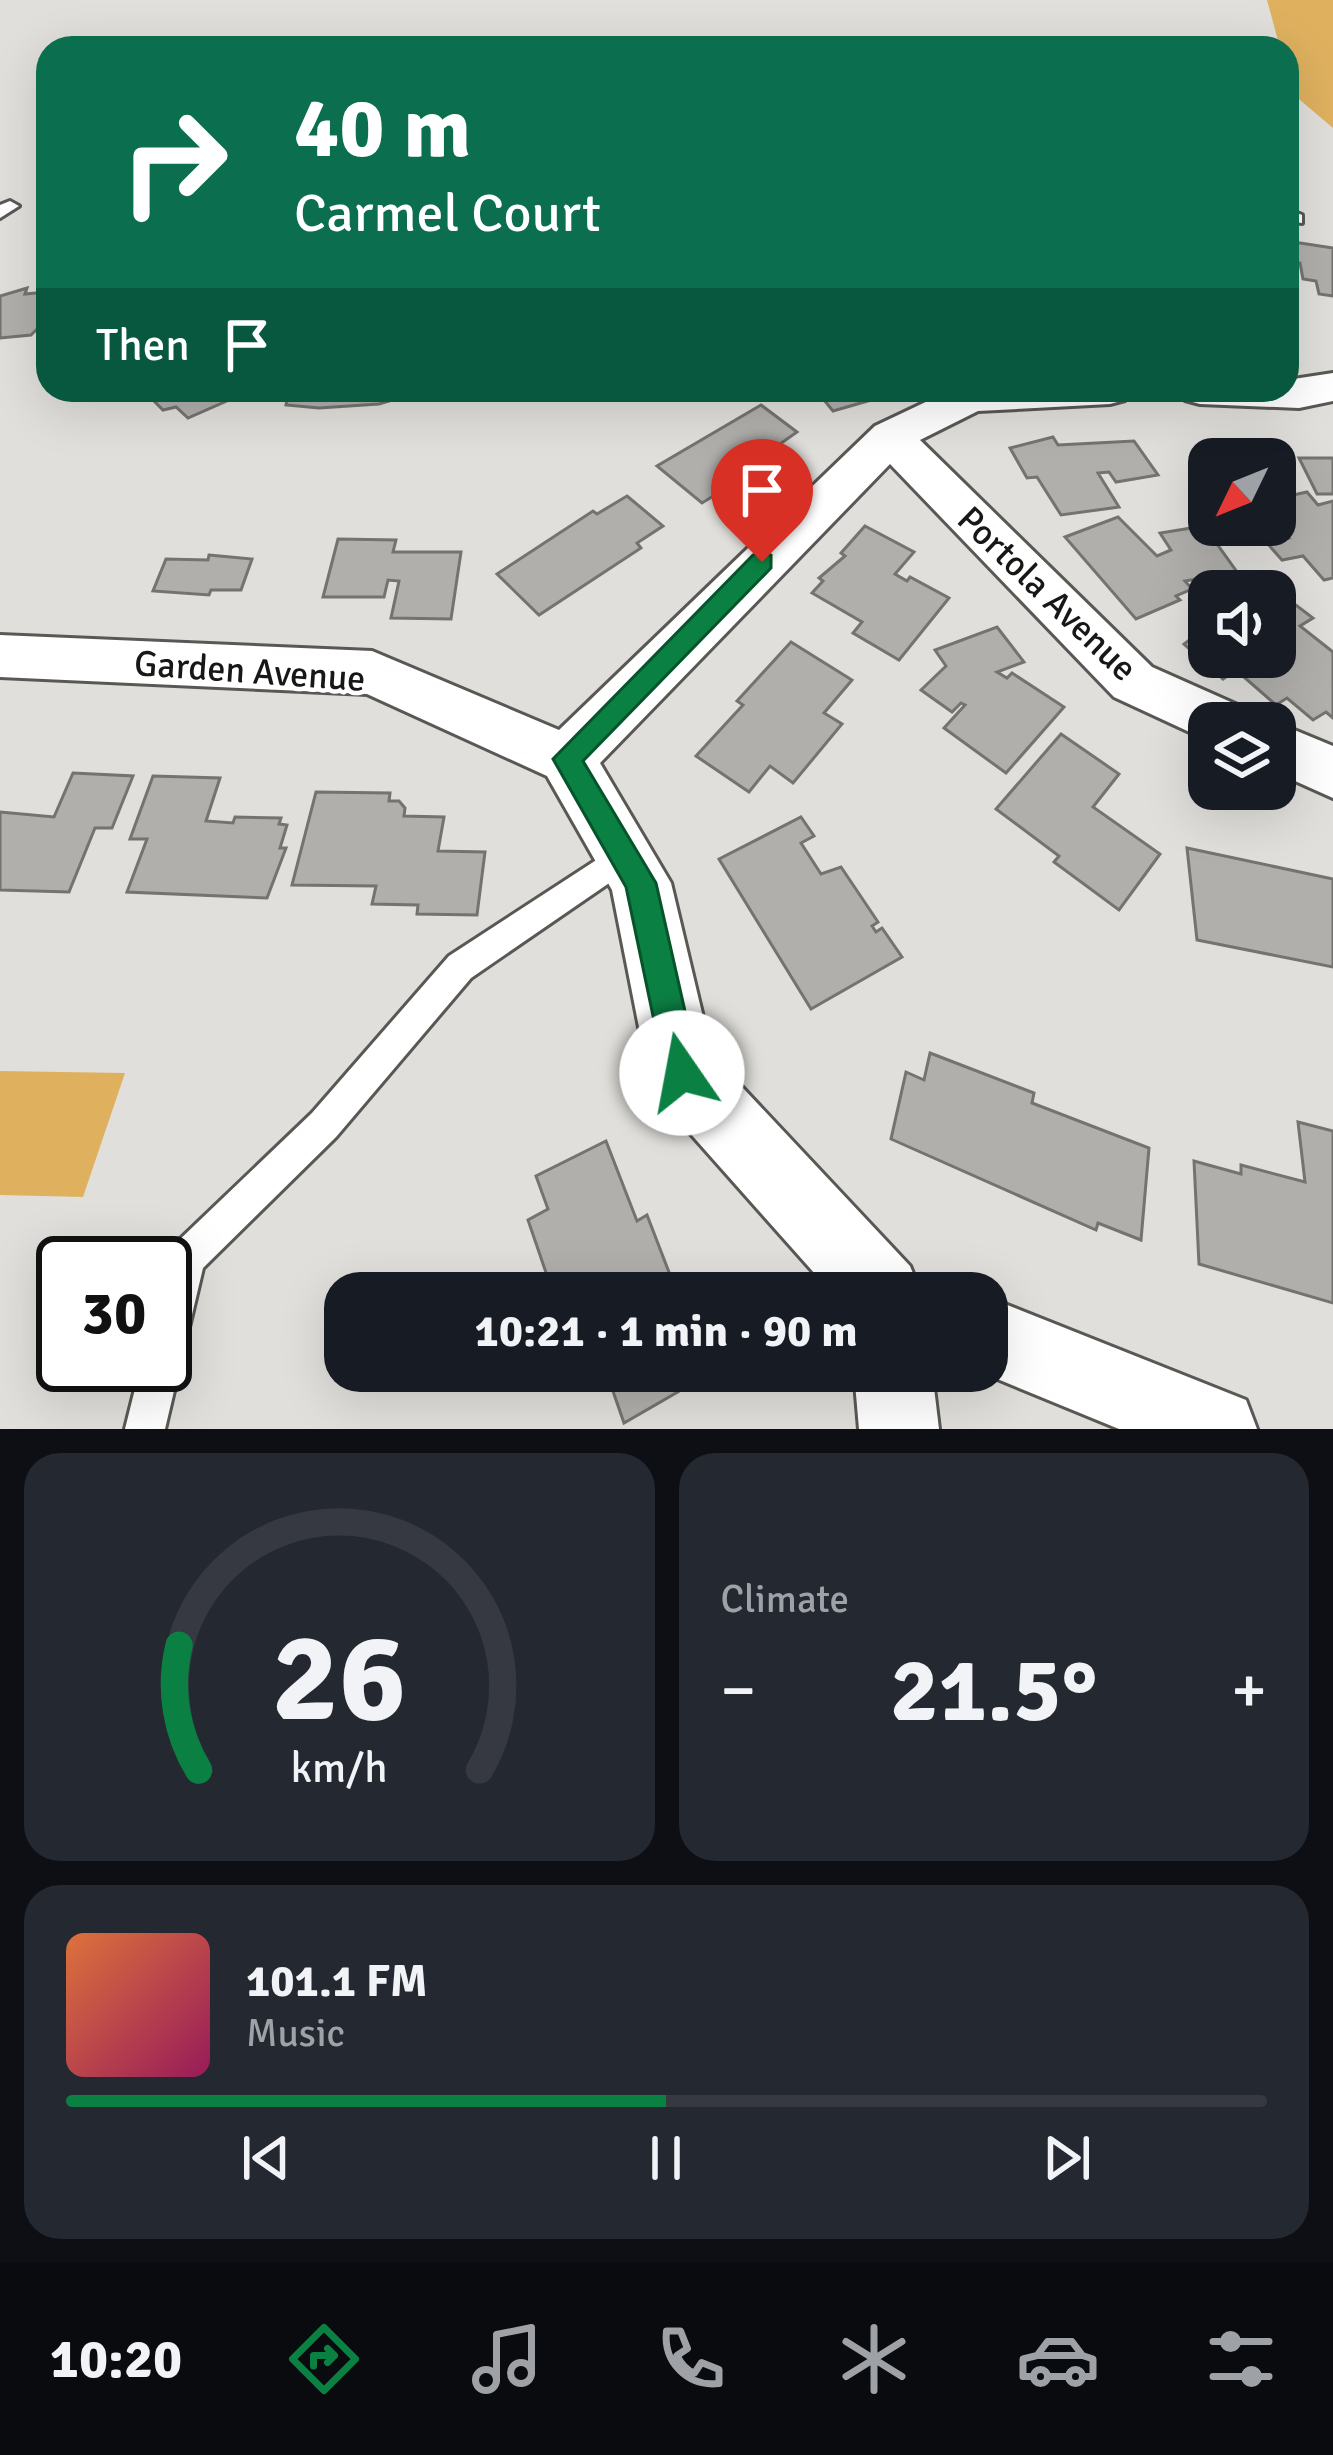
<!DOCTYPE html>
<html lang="en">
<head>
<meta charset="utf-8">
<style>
	body { margin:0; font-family:Signika,sans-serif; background:#242831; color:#f1f3f6; height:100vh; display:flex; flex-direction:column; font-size:45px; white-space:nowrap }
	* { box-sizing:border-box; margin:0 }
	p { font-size:39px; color:#9ea1a6 }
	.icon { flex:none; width:66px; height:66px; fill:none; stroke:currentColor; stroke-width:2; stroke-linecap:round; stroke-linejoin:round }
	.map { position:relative; height:1429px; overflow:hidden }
	.side { display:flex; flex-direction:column; gap:24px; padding:24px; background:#0d0f14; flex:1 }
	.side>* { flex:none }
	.banner { position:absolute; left:36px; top:36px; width:1263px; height:366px; border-radius:36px; box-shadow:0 12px 48px #0002; background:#0b6e4f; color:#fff; overflow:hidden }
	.needle { width:78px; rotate:227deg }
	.buttons { position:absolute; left:1188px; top:438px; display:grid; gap:24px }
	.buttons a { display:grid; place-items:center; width:108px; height:108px; border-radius:24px; background:#171b24; box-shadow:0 12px 48px #0002; font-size:60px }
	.speed { position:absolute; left:36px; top:1236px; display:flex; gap:24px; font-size:60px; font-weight:700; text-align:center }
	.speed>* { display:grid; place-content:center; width:156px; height:156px; border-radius:50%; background:#171b24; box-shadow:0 12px 48px #0002; line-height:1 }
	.speed .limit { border:6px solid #111; border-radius:18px; background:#fff; color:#111 }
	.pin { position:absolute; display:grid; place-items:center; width:102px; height:102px; color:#fff; margin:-123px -51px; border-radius:50% 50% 50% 0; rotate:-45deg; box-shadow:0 0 12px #0007 }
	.pin .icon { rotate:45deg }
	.me { position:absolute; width:132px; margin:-66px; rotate:348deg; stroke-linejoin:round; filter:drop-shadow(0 0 9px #0008) }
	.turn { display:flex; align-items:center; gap:42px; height:252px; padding:0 60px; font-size:54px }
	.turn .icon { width:156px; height:156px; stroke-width:2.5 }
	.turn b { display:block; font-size:84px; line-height:102px }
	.then { display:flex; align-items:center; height:114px; padding:0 60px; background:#0003; gap:24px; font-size:45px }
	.big { font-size:90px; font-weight:800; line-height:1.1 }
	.side .tile { flex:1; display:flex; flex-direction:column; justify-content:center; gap:18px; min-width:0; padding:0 42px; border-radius:36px; background:#242831 }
	.side .dial { align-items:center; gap:0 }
	.dial svg { height:312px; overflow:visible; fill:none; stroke:#363941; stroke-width:7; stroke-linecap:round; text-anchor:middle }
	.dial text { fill:#f1f3f6; stroke:none }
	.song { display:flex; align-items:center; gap:36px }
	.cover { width:144px; height:144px; border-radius:18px; background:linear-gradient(135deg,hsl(20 70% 55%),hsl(330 70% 35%)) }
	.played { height:12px; border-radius:6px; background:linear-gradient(90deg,#0b8043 50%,#363941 50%) }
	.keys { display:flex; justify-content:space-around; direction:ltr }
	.heat { display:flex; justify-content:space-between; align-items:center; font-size:66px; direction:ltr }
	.side .tiles { flex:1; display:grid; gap:24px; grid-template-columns:1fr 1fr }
	.tile:last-child { grid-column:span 2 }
	.trip { position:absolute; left:324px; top:1272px; width:684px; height:120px; border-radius:36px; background:#171b24; box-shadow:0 12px 48px #0002; font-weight:800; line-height:120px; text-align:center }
	.menu { display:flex; height:192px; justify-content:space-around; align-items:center; background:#090b0e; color:#9ea1a6 }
	.menu .icon { width:84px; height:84px }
	.menu .selected { color:#0b8043 }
	.menu b { font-size:54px; color:#f1f3f6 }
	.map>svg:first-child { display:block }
</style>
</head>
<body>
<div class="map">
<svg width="1333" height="1429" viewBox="0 0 1333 1429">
	<rect width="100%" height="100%" fill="#e0dfdb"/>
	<g fill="#dfb15f">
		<polygon points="1267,0 1333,0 1333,128 1293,94 1287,48 1280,48"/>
		<polygon points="0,1071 125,1073 83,1197 0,1195"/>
	</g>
	<g fill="#b0afac" stroke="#757370" stroke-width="3">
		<polygon points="1287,241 1333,248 1333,296 1319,294 1316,281 1303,279 1300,263 1287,261"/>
		<polygon points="27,288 25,294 47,292 37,329 31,335 0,338 0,296"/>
		<polygon points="159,390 232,390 238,396 188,418 176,407 163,410 153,400"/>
		<polygon points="289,390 426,390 379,404 319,408 286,405"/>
		<polygon points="800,390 906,390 833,411 820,395 806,399"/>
		<polygon points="761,405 797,432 740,472 746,476 702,503 657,466"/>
		<polygon points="1053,437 1058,445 1134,441 1158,475 1116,482 1109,472 1098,473 1119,507 1061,515 1037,477 1027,478 1010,448"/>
		<polygon points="1299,458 1333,458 1333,494 1317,494"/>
		<polygon points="1307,492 1318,505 1333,501 1333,578 1324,580 1303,556 1282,560 1267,543 1289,538 1275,521 1275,499"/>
		<polygon points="627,496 663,526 637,543 641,548 539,615 497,574 593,511 597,514"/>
		<polygon points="1118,517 1157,556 1171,550 1160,533 1204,526 1237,572 1185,581 1192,589 1176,596 1180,600 1136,619 1065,537"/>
		<polygon points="865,526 914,552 895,574 907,581 910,577 949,598 899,660 853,633 862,622 812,593 823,581 819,578 845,556 841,553"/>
		<polygon points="338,539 396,540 393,552 461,552 451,619 391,618 399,581 388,580 384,597 323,597"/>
		<polygon points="209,555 252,559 241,590 211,590 209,595 153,591 166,559 208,560"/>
		<polygon points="1280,593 1313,618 1300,626 1333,652 1333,718 1326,712 1313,720 1287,698 1276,705 1236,670 1223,679 1184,644 1209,625 1209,657 1275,657 1275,596"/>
		<polygon points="997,627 1024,662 997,672 1007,678 1012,673 1064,707 1006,773 944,728 965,705 961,703 952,712 921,690 946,666 935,650"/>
		<polygon points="791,642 852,680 824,713 842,724 793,783 770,766 749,792 696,756 743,705 737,701"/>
		<polygon points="1061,734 1119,774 1093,807 1160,854 1119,910 1054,862 1059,856 996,809"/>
		<polygon points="73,773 133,776 112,828 95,828 69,892 0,890 0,812 54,817"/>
		<polygon points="153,776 220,778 206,821 233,823 235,817 281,818 279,824 287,825 280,848 286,848 267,898 127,892 147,839 130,839"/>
		<polygon points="316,792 390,793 389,801 399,801 405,808 404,816 444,817 438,851 485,852 477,915 417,914 418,905 372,904 376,886 292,885"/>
		<polygon points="801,817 814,836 801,843 821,874 841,867 878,922 872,926 876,932 882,928 902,957 811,1009 719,859"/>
		<polygon points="1187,848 1333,879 1333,967 1197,940"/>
		<polygon points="930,1053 1034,1093 1032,1103 1149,1148 1141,1240 1098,1223 1096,1230 891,1139 906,1072 924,1080"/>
		<polygon points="1298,1122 1333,1131 1333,1303 1199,1264 1194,1161 1241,1174 1241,1165 1305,1182"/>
		<polygon points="606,1141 637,1221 647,1215 677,1293 553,1293 528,1220 548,1209 536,1176"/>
		<polygon points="606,1371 714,1371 624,1423"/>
	</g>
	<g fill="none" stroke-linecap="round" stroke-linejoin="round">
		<defs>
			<g id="lane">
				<polygon points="10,201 19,206 0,218 0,205"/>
				<polygon points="1287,209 1302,215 1302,223 1287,221"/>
				<polygon points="624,842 634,846 639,856 634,866 471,978 336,1137 203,1268 165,1429 125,1429 141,1365 165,1365 165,1271 174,1245 312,1113 449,956"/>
			</g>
			<g id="street">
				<polygon points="1333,373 1333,401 1299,408 1200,404 1185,400 1179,390 1287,390 1287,380"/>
				<polygon points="951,390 1131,390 1125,400 1110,404 978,411 920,440 1152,667 1242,707 1250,723 1209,723 1209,741 1114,697 890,464 600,763 671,883 712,1055 910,1266 921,1293 832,1293 658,1097 648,1073 612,890 547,776 367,694 0,677 0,635 372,651 559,730 875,426"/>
				<polygon points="1275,722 1333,746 1333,798 1275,772"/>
				<polygon points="987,1297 1246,1400 1257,1429 1119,1429 978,1371 987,1371"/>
				<polygon points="854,1371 932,1371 939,1429 859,1429"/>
			</g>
		</defs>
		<use href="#lane" stroke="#5a5855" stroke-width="6"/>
		<use href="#street" stroke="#5a5855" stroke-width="6"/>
		<use href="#lane" fill="#fff" fill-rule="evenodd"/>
		<use href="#street" fill="#fff" fill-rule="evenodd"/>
	</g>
	<polygon fill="#0b8043" stroke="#07532c" stroke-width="3" points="762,552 771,555 771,568 583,761 656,883 699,1073 694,1085 682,1090 670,1085 665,1073 626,887 553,759 753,555"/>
	<g text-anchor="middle" stroke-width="9" stroke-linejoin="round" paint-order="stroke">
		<g font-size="36" fill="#171716" stroke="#fff">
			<text transform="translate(1048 593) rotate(44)" y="13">Portola Avenue</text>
			<text transform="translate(250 670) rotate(4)" y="13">Garden Avenue</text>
		</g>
	</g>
</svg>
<div class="buttons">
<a><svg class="needle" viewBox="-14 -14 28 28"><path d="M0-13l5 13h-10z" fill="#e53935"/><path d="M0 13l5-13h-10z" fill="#9ea1a6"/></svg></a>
<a><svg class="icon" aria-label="sound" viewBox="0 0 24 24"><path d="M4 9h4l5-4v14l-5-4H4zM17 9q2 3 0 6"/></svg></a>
<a><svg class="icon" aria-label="layers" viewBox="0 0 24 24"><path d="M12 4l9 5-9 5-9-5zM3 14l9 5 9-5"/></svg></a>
</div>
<div class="speed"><div class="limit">30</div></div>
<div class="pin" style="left:762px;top:562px;background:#d93025"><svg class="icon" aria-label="arrive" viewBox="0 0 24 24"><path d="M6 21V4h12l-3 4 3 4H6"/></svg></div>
<svg class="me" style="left:682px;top:1073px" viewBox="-20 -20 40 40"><circle r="19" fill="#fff"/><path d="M0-13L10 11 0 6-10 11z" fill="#0b8043"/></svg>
<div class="trip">10:21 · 1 min · 90 m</div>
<div class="banner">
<div class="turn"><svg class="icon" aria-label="right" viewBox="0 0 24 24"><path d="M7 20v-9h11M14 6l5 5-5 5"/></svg><div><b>40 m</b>Carmel Court</div></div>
<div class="then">Then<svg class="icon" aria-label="arrive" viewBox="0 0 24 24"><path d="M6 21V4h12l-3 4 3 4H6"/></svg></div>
</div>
</div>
<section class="side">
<div class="tiles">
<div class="tile dial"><svg viewBox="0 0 100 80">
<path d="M14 69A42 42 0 1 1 86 69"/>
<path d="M14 69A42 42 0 0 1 9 37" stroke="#0b8043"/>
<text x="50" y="56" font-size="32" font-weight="700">26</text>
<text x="50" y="72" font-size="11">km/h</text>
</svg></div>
<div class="tile"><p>Climate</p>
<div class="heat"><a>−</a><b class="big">21.5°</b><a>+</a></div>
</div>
<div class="tile">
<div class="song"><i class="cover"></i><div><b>101.1 FM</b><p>Music</p></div></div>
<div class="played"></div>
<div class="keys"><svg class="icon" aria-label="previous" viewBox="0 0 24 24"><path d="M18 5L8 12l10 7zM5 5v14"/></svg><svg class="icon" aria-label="pause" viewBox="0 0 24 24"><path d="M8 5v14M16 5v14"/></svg><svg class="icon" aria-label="next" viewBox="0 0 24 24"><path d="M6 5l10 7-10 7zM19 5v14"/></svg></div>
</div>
</div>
</section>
<nav class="menu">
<b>10:20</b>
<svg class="icon selected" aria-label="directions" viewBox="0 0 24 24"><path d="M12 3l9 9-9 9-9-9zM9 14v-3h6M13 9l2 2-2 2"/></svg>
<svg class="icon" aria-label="music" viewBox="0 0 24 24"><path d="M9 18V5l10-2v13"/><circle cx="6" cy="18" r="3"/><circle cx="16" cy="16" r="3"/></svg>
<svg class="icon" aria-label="phone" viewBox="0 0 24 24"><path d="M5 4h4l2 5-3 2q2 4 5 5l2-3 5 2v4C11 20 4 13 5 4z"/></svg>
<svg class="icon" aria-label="climate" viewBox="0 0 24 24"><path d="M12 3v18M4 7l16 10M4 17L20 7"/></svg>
<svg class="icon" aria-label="car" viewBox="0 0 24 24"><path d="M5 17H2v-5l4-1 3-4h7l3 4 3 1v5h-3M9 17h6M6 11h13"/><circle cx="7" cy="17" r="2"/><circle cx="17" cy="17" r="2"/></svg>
<svg class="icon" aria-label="filters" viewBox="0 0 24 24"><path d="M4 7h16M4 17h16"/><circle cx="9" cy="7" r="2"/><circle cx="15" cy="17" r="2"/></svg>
</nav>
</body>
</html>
